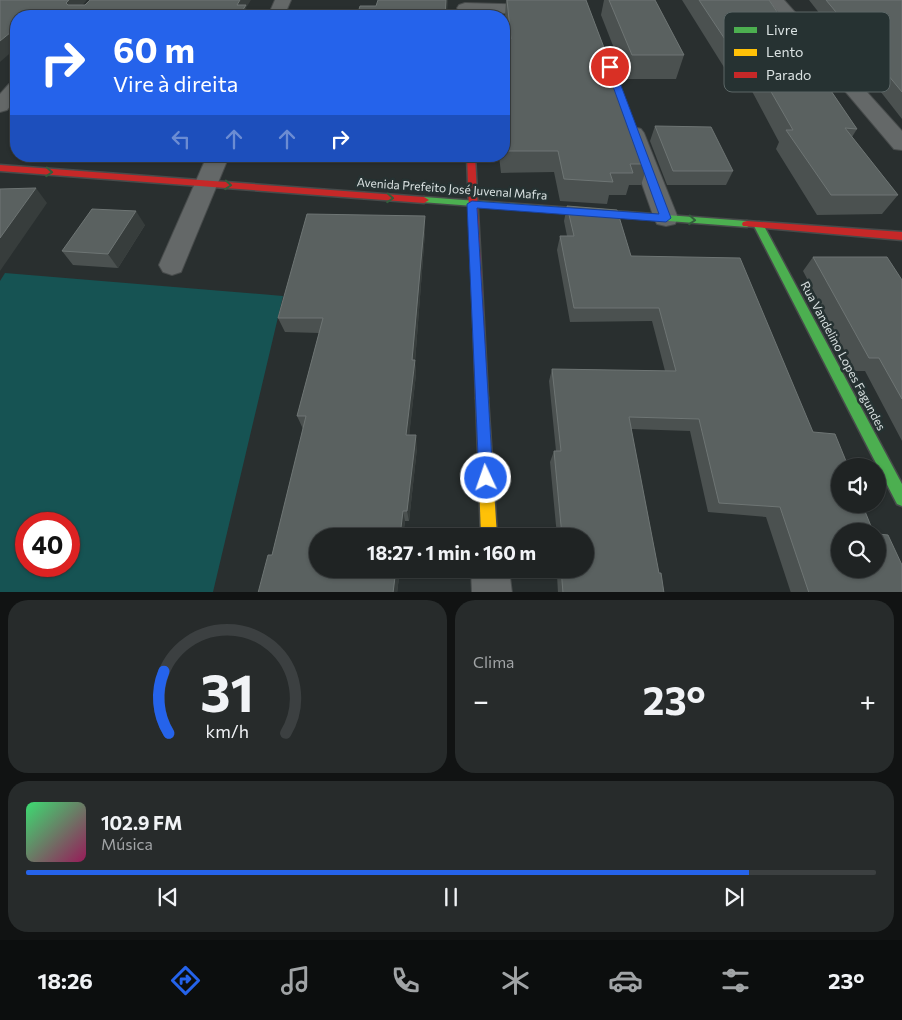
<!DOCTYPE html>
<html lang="pt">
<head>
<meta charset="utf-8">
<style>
	body { margin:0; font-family:Commissioner,sans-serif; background:#272b2b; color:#f1f3f6; height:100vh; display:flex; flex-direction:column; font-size:19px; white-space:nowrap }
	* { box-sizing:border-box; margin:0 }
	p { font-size:16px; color:#a1a4a6 }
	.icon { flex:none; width:28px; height:28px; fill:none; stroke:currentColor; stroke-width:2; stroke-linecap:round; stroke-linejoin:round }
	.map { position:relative; height:592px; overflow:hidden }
	.drawer { display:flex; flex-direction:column; gap:8px; padding:8px; background:#111313; flex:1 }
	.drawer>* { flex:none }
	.hud { position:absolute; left:10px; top:10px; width:500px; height:152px; border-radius:20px; box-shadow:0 1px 4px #0004,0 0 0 1px #3c4041; background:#2563eb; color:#fff; overflow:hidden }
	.controls { position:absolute; left:831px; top:458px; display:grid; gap:10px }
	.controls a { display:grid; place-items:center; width:55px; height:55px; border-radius:50%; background:#1f2323; box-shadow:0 1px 4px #0004,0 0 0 1px #3c4041; font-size:25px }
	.speed { position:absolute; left:15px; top:512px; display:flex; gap:10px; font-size:25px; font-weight:700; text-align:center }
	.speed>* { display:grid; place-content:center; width:65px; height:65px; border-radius:50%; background:#1f2323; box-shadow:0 1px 4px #0004,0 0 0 1px #3c4041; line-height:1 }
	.speed .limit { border:8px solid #d22; background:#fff; color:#111 }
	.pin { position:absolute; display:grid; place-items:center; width:42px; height:42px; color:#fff; margin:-21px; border:2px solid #fff; border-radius:50%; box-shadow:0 1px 5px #0007 }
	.me { position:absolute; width:55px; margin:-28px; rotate:357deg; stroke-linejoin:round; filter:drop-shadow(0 0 4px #0008) }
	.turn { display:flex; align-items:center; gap:18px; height:105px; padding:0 20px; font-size:22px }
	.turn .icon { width:65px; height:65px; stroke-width:2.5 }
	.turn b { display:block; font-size:35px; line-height:42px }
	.lanes { display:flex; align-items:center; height:48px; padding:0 20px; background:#0003; justify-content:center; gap:25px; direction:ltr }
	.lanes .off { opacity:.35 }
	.big { font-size:38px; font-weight:700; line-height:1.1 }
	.drawer .tile { flex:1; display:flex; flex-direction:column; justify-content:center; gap:8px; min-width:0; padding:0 18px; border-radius:20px; background:#272b2b }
	.drawer .dial { align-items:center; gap:0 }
	.dial svg { height:130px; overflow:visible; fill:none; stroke:#3c4041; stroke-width:7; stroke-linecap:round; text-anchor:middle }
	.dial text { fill:#f1f3f6; stroke:none }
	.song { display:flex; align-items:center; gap:15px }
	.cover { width:60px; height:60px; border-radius:8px; background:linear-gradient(135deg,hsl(140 70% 55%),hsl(330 70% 35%)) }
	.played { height:5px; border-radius:2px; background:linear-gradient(90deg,#2563eb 85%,#3c4041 85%) }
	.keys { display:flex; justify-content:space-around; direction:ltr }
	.heat { display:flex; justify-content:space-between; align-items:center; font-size:28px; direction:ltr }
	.drawer .tiles { flex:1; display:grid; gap:8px; grid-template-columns:1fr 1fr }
	.tile:last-child { grid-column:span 2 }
	.trip { position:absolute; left:309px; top:528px; width:285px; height:50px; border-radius:25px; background:#1f2323; box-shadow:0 1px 4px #0004,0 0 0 1px #3c4041; font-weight:700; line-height:50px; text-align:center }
	.menu { display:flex; height:80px; justify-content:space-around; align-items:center; background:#0c0e0e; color:#a1a4a6 }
	.menu .icon { width:35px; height:35px }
	.menu .on { color:#2563eb }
	.menu b { font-size:22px; color:#f1f3f6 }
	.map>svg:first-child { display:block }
</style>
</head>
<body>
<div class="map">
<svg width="902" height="593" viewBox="0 0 902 593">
	<rect width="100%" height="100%" fill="#292f2f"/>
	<path fill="#165353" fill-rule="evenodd" d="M5 273 283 296 213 592H0V281ZM26 524H69V566H26Z"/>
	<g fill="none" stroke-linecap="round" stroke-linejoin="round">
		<defs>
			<g id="street">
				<polygon points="275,0 291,0 284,16 268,16"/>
				<polygon points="768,0 784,0 902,131 902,150 894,149"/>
				<polygon points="465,3 543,5 549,7 551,10 549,13 543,15 459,11 457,8 459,5"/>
				<polygon points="16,82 16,99 7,110 0,112 0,94 9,84"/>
				<polygon points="634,127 641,129 644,133 678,218 675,224 666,226 657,224 654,218 624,133 627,129"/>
				<polygon points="207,156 229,156 181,272 172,275 163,272 159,265"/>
				<polygon points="471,569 509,569 512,593 472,593"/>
			</g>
			<g id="fast">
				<polygon points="424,197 747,221 752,224 747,227 421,202 419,200"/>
				<polygon points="759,222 764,226 902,484 902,506 897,504 754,226"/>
			</g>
			<polygon id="slow" points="482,392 487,394 488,398 497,536 481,536 476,398 477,394"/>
			<g id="jam">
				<polygon points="467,156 475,156 488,398 487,402 482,404 477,402 476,398"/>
				<polygon points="0,165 424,197 429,200 424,203 0,171"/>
				<polygon points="747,221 902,232 902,240 743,226 742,224 743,222"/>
			</g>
		</defs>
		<use href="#street" stroke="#474b4b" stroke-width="2"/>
		<use href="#fast" stroke="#474b4b" stroke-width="3"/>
		<use href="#slow" stroke="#474b4b" stroke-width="3"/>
		<use href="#jam" stroke="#474b4b" stroke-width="3"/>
		<use href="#street" fill="#646868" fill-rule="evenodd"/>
		<use href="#fast" fill="#4caf50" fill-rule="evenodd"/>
		<use href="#slow" fill="#ffc107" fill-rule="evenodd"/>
		<use href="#jam" fill="#c62828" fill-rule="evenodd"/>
	</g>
	<g fill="#4b5150">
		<polygon points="506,0 586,0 648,164 641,185 629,185 626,195 609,195 607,204 560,201 554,172 501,173 499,156 504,156 504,39 507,39 505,16"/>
		<polygon points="604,0 655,0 684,55 676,79 626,79 601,15"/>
		<polygon points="682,0 769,0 857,129 852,137 898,195 882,214 817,215 776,149 779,142 746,80 732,80"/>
		<polygon points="809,0 902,0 902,119"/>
		<polygon points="655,126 733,171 726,185 667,185 650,141"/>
		<polygon points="567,206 631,256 813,432 873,531 902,593 791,593 766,517 708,512 690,431 631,429 659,573 664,593 558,593 557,575 560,571 560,569 585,569 585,536 557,536 550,462 554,451 556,451 549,381 552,369 665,371 652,321 570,322 557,250 560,236 567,236 564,221"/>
		<polygon points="145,225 118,268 73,265 62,251"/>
		<polygon points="425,232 415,362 416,374 409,435 417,448 409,521 405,521 403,536 318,536 400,569 397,593 258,593 272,555 303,429 297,416 319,333 285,332 278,318"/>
		<polygon points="813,257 902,280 902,441 865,371 855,371 803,271"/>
	</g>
	<g fill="#373d3c">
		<polygon points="69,0 87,0 73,16 66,3"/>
		<polygon points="240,0 251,0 246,8 249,16 239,16 237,5"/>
		<polygon points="446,0 448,0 447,16 445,16"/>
		<polygon points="16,28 16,48 0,62 0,41"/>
		<polygon points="36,188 47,203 0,271 0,238"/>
		<polygon points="136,211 145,225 118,268 108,254"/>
		<polygon points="425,216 425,232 415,362 416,374 408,447 406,435"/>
		<polygon points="416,435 417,448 409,521 407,511"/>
		<polygon points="403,511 405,521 403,536 400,536"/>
		<polygon points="396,569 400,569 397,593 393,593"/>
	</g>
	<g fill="#5a6160" stroke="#6e7574">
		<polygon points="0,0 69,0 66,3 68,5 85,5 90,0 240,0 237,5 246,5 239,16 16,16 16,28 0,41"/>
		<polygon points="378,0 446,0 445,16 357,16 360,6 376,6"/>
		<polygon points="507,0 586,0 648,164 630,164 633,173 610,173 613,182 564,179 558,151 504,151 504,39 511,39"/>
		<polygon points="609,0 655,0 684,55 632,55"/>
		<polygon points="699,0 769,0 857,129 845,128 898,195 831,195 786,130 793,130 754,62 740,62"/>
		<polygon points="826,0 902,0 902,92"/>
		<polygon points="655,126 711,127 733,171 673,171"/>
		<polygon points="36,188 0,238 0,189"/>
		<polygon points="567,206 617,210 631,256 740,258 813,432 835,434 848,466 840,466 840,504 862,504 873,531 840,531 840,569 878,569 878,534 888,535 902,565 902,593 809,593 780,507 719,503 699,419 629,417 659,573 661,573 664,593 563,593 561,569 585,569 585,536 562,536 554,451 561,451 552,369 676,371 659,308 574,308 560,236 574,236"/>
		<polygon points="92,209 136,211 108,254 62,251"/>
		<polygon points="307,214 425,216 412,360 415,360 406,435 416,435 407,511 403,511 400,536 318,536 318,569 396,569 393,593 258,593 268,555 272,555 306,416 297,416 323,318 278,318"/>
		<polygon points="813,257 887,257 902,280 902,399 879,358 869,358"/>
	</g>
	<defs><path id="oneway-chevron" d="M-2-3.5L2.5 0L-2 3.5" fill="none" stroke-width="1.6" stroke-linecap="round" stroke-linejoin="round" transform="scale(1.25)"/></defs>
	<g stroke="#335e3c">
		<use href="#oneway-chevron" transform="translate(49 172) rotate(4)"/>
		<use href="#oneway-chevron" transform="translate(228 185) rotate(4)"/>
		<use href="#oneway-chevron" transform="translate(390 198) rotate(4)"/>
		<use href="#oneway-chevron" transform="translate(692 220) rotate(4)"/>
	</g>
	<polygon fill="#2563eb" stroke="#184099" points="607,66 614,67 671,218 666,222 477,208 493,478 491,483 486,485 481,483 479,478 467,204 472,201 659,214 606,67"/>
	<g text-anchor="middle" stroke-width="5" stroke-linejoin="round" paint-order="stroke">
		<g font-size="12" fill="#dae2e2" stroke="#263232">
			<text transform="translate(452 189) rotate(4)" y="4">Avenida Prefeito José Juvenal Mafra</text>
			<text transform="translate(843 356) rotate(62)" y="4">Rua Vandelino Lopes Fagundes</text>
		</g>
	</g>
	<rect x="724" y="12" width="166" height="80" rx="8" fill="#263232" stroke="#5c6767" stroke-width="1"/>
	<rect x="734" y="27" width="23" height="6" fill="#4caf50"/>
	<rect x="734" y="49" width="23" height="7" fill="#ffc107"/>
	<rect x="734" y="72" width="23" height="6" fill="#c62828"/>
	<g font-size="14" fill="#dae2e2">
		<text x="766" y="35">Livre</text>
		<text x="766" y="57">Lento</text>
		<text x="766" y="80">Parado</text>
	</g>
</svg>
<div class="controls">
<a><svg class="icon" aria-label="sound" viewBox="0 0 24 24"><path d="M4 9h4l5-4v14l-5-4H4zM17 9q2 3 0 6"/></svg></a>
<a><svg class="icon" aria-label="search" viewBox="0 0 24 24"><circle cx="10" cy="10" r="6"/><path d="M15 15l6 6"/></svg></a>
</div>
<div class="speed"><div class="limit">40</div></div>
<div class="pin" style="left:610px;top:67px;background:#d93025"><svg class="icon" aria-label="arrive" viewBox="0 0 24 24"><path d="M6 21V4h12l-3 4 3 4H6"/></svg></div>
<svg class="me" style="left:486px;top:478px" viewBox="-20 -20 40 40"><circle r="17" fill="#2563eb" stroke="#fff" stroke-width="3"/><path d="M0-11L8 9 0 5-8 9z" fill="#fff"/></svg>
<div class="trip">18:27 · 1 min · 160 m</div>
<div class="hud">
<div class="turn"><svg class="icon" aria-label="right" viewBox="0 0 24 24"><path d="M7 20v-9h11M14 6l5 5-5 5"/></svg><div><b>60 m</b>Vire à direita</div></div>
<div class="lanes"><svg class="icon off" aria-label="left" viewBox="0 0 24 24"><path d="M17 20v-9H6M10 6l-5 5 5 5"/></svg><svg class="icon off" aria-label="ahead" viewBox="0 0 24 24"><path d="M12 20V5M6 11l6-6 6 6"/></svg><svg class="icon off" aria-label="ahead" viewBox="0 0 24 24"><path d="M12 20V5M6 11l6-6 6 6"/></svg><svg class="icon" aria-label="right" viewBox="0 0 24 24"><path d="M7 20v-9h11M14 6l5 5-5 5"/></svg></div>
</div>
</div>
<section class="drawer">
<div class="tiles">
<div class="tile dial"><svg viewBox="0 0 100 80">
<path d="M14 69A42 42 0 1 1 86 69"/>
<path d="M14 69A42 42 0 0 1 11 31" stroke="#2563eb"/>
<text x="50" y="56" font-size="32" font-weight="700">31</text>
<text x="50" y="72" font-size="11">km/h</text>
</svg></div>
<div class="tile"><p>Clima</p>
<div class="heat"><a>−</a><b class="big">23°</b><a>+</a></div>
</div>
<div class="tile">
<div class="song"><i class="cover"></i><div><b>102.9 FM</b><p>Música</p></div></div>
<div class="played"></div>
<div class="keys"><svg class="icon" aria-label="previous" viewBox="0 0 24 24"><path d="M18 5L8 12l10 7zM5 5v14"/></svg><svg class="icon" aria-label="pause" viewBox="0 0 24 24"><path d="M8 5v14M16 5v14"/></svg><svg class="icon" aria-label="next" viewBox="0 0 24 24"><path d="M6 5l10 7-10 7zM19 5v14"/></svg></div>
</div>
</div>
</section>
<nav class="menu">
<b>18:26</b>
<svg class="icon on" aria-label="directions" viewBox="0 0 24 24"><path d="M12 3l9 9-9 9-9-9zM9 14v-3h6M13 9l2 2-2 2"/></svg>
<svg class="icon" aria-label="music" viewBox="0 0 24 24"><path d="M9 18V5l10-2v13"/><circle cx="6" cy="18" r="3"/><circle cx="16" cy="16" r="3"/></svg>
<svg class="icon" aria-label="phone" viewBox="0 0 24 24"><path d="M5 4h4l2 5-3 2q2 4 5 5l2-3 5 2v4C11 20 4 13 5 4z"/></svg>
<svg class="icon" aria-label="climate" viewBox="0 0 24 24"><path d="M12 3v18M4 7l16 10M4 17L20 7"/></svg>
<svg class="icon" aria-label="car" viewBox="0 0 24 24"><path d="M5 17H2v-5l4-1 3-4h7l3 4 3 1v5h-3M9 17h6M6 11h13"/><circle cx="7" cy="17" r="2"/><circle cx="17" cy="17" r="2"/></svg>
<svg class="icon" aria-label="filters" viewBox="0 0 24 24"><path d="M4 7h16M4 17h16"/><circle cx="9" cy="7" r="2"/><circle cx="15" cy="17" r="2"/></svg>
<b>23°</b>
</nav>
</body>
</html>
